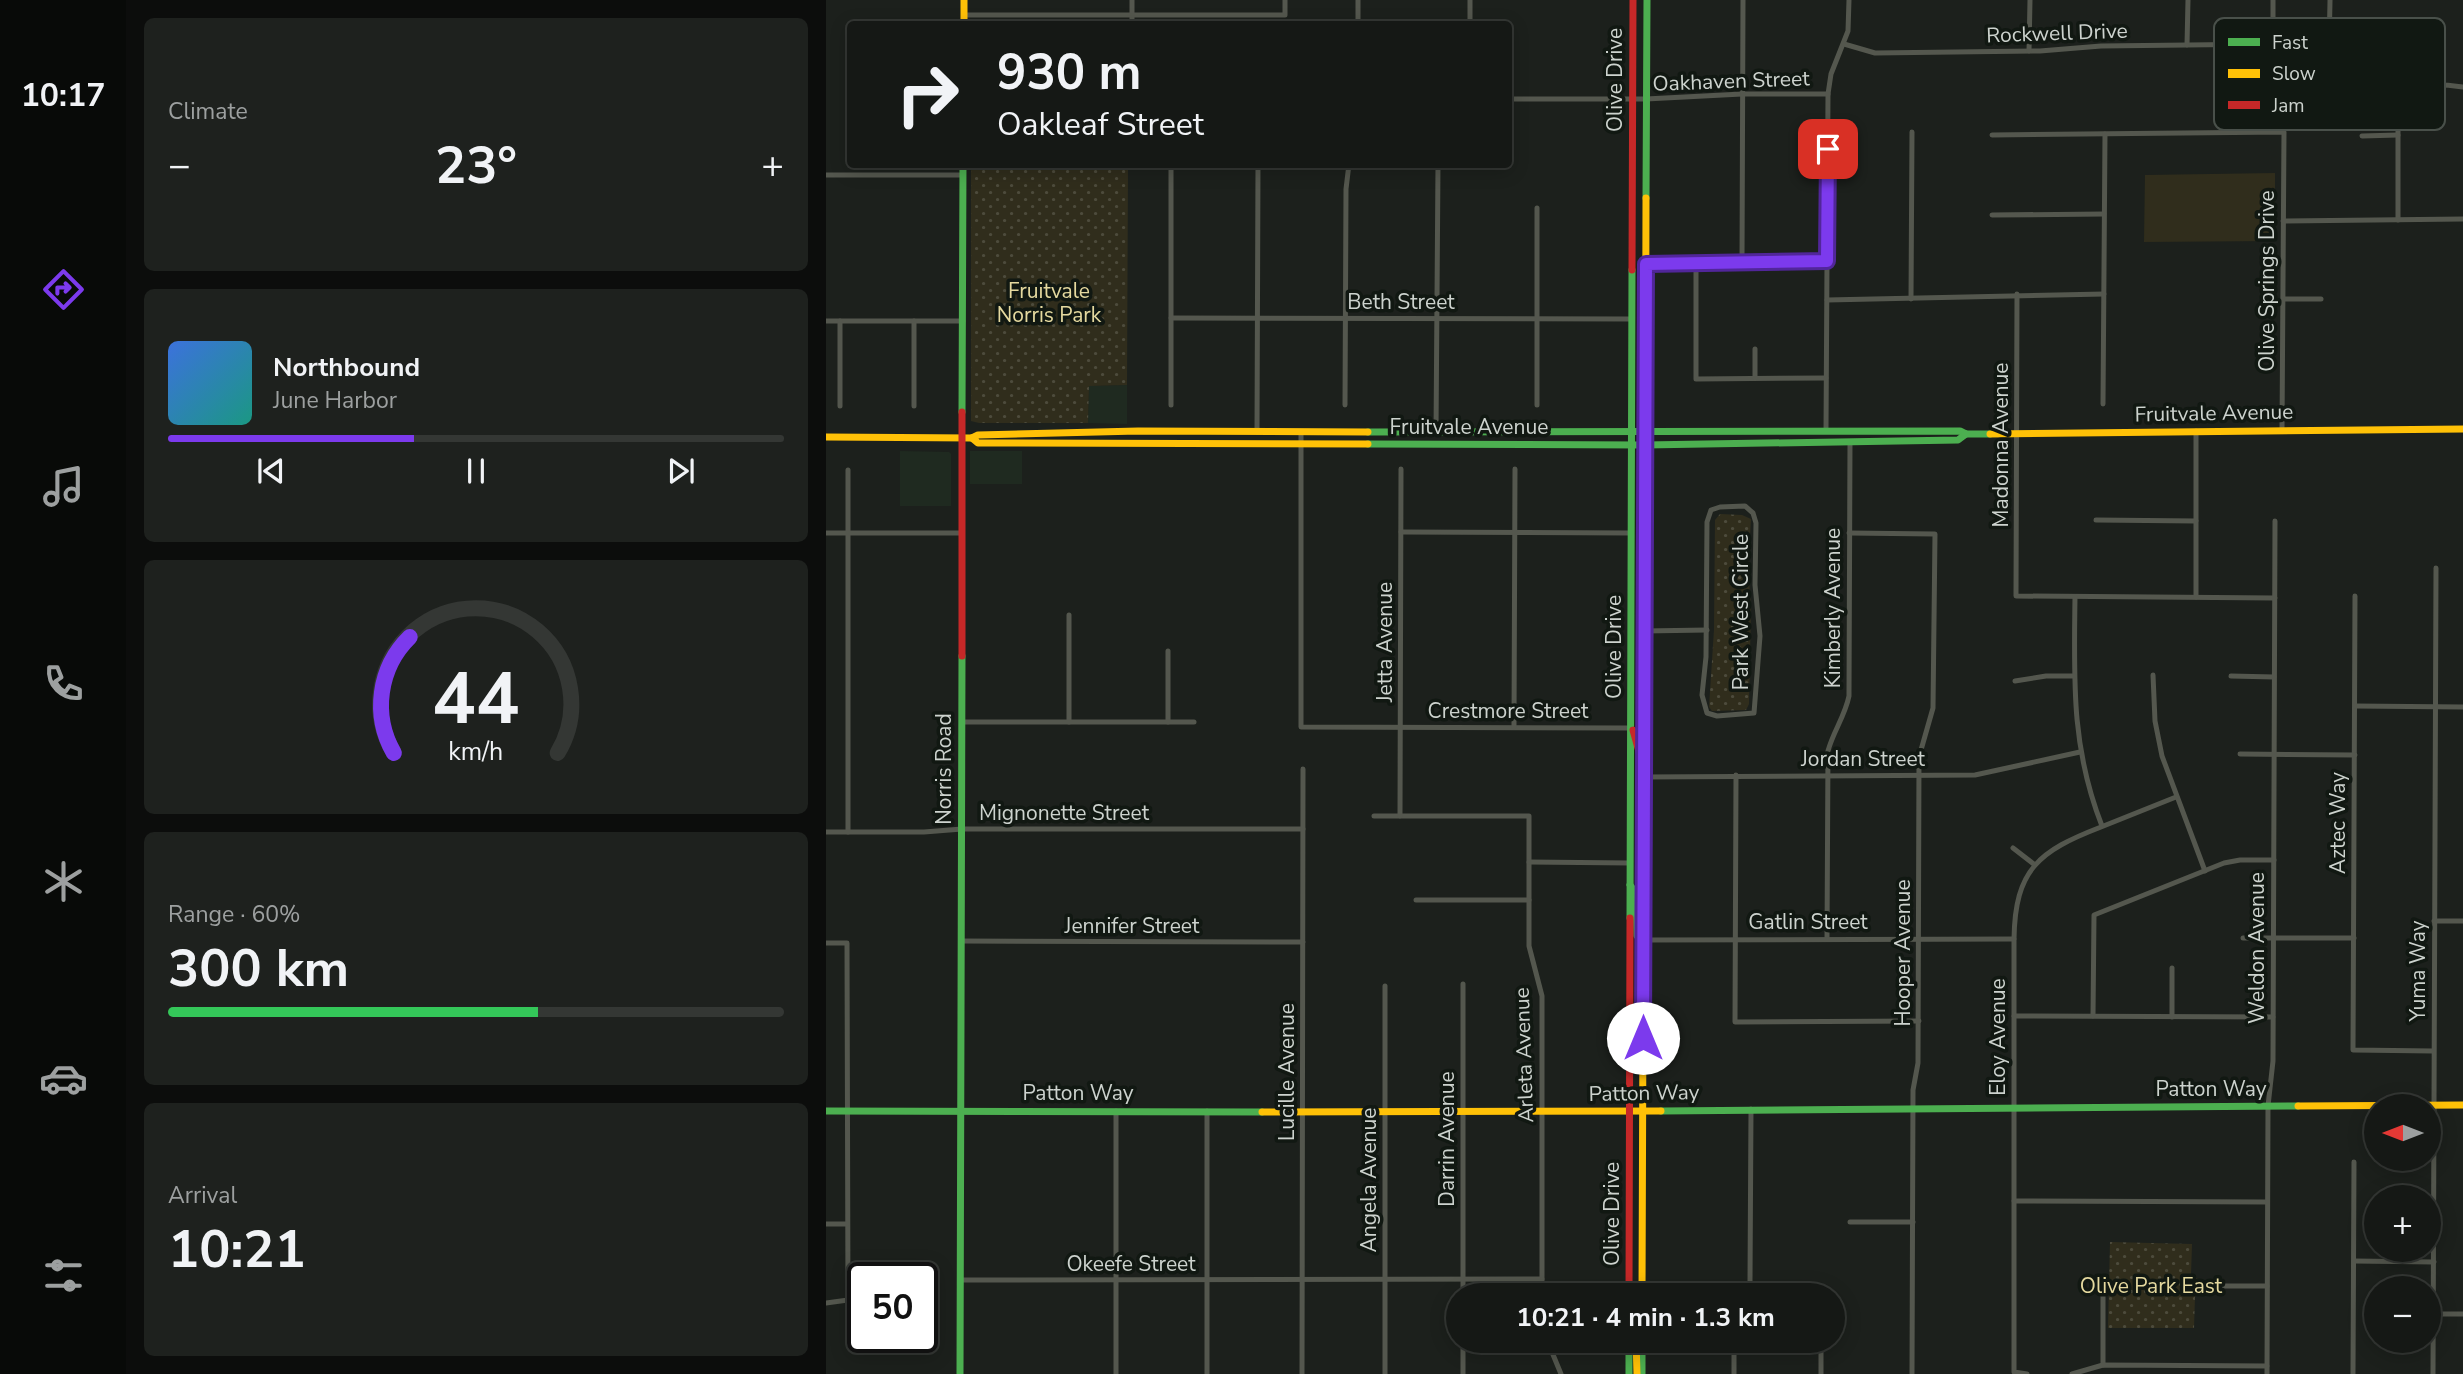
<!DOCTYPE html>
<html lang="en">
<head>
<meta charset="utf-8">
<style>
	body { margin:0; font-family:"Nunito Sans",sans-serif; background:#1e211e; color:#f1f3f6; height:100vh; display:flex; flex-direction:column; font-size:26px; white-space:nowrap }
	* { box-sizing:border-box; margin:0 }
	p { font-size:23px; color:#9da0a0 }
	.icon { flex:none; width:38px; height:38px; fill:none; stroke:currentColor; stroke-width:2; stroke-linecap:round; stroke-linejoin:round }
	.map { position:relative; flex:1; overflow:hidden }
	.side { display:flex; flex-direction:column; gap:18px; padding:18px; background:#0c0d0c; width:700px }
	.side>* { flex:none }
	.top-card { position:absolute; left:21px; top:21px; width:665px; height:147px; border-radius:7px; box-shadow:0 4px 18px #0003,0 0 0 2px #343734; background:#151815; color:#f1f3f6; overflow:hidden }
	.needle { width:46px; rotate:270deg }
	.buttons { position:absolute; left:1538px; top:1094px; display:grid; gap:14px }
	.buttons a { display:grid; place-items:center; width:77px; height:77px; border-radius:50%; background:#151815; box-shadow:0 4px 18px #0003,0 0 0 2px #343734; font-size:35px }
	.speed { position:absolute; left:21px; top:1262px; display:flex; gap:14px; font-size:35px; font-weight:700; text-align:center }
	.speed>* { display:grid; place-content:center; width:91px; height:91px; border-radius:50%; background:#151815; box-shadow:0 4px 18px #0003,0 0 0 2px #343734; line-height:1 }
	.speed .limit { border:4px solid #111; border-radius:10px; background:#fff; color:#111 }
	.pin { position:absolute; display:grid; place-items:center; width:60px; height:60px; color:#fff; margin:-30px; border-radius:14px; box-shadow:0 4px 10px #0006 }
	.me { position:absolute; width:77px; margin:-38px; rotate:0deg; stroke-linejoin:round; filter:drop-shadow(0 0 5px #0008) }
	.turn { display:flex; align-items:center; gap:24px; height:147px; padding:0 35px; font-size:32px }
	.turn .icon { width:91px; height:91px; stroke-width:2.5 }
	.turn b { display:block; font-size:49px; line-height:60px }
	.big { font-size:52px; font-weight:700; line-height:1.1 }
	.side .card { flex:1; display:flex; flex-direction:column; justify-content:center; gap:10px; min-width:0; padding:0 24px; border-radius:10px; background:#1e211e }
	.side .dial { align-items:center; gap:0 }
	.dial svg { height:182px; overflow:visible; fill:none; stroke:#343734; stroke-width:7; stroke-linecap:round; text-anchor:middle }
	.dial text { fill:#f1f3f6; stroke:none }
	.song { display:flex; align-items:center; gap:21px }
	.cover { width:84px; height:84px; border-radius:10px; background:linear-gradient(135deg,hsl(220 70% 55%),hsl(170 70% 35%)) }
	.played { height:7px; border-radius:4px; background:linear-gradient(90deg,#7c3aed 40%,#343734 40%) }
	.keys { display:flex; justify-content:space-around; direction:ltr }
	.heat { display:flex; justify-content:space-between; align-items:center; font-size:38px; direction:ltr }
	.charge { height:10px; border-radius:5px; background:linear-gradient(90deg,#34c759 60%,#343734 0) }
	.trip { position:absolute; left:620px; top:1283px; width:399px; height:70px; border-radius:35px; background:#151815; box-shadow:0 4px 18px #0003,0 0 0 2px #343734; font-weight:700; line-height:70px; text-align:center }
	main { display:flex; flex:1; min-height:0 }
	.tabs { display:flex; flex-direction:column; width:126px; justify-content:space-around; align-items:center; background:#080a08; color:#9da0a0 }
	.tabs .icon { width:49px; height:49px }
	.tabs .active { color:#7c3aed }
	.tabs b { font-size:32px; color:#f1f3f6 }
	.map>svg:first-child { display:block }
</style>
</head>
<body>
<main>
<nav class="tabs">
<b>10:17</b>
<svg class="icon active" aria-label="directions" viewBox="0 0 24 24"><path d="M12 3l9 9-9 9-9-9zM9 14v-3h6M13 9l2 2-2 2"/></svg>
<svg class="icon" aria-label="music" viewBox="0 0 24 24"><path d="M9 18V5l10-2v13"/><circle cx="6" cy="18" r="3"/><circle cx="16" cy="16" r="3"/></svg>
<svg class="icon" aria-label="phone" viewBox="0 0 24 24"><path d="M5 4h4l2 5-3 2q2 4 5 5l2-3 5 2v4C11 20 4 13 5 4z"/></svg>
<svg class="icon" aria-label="climate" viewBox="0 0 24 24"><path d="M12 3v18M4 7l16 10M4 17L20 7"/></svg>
<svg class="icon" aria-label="car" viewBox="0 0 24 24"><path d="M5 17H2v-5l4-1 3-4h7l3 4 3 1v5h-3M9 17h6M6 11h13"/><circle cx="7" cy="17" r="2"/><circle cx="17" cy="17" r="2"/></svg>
<svg class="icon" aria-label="filters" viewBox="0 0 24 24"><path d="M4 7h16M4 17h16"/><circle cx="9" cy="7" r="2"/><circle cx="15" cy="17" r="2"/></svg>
</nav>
<section class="side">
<div class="card"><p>Climate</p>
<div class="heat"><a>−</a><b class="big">23°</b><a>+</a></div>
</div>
<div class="card">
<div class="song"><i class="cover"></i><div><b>Northbound</b><p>June Harbor</p></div></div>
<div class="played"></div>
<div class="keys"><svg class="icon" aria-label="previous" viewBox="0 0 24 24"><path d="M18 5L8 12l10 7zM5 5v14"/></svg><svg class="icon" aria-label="pause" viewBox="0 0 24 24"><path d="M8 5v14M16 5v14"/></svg><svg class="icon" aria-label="next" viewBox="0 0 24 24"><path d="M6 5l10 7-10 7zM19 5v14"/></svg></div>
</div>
<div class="card dial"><svg viewBox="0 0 100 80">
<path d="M14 69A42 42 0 1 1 86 69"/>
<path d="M14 69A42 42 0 0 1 21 18" stroke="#7c3aed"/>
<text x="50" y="56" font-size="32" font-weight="700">44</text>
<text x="50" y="72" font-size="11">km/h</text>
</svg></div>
<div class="card"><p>Range · 60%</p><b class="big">300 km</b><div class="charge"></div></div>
<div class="card"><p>Arrival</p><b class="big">10:21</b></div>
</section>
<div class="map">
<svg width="1637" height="1374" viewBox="0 0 1637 1374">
	<defs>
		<pattern id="park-dots" width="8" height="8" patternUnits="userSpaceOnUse" patternTransform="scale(1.75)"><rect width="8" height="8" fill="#302d1c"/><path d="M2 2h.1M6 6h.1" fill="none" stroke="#4d4b3c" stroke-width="1.8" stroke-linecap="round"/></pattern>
	</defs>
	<rect width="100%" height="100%" fill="#1c201c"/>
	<g fill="#1f2a20">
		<polygon points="301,385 301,424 262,423 263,386"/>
		<polygon points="74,451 123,452 125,454 125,506 74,506"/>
		<rect x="144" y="451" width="52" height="33"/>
	</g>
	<polygon fill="#302d1c" points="1449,173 1449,241 1318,242 1319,175"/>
	<g fill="url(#park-dots)">
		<polygon points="145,165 302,165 301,385 263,386 262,423 153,423 145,421"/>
		<polygon points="894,514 916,515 925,519 922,568 925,606 923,704 920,710 886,711 883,707 888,630 889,520"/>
		<polygon points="1284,1242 1366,1244 1365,1275 1372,1279 1370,1286 1373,1293 1369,1296 1368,1328 1282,1328"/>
	</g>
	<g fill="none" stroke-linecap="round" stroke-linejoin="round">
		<g stroke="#54574e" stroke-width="5">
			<path d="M1504 0C1504 16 1502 34 1507 49 1522 97 1561 87 1599 85 1612 84 1624 85 1637 87"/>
			<polyline points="138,15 459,15 459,0"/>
			<polyline points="306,24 306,0"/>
			<polyline points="532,24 532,0"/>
			<polyline points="644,24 644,0"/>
			<polyline points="1018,44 1049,53 1214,51 1275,46 1447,44 1447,0"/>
			<polyline points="1361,45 1362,0"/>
			<polyline points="1203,51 1204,0"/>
			<polyline points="682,99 820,99 916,94 1002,94"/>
			<polyline points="1166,135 1458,132 1456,430"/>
			<polyline points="1536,136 1572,135"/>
			<polyline points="0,175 137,175"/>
			<polyline points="1166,215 1278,214"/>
			<polyline points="1572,220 1572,93"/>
			<polyline points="1457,221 1637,219"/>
			<polyline points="916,261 917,0"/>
			<polyline points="870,262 870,379 1000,378"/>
			<polyline points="820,264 1001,261"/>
			<polyline points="1191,294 1190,596 1449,598"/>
			<polyline points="1085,299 1086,132"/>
			<polyline points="1457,299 1495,299"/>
			<polyline points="1001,300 1278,294"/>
			<polyline points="345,318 806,319"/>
			<polyline points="0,321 137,321"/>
			<polyline points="14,321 14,406"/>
			<polyline points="88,321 88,406"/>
			<polyline points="929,349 929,378"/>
			<polyline points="1277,404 1279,134"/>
			<polyline points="345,405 345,164"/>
			<polyline points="519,405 520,189 523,164"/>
			<polyline points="711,405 711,208"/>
			<polyline points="1000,431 1002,94 1005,74 1022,31 1023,0"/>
			<polyline points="431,432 432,164"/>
			<polyline points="475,432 475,727 805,728"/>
			<polyline points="610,433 612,164"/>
			<polyline points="22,470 22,832"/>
			<polygon points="919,506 927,513 930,523 929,585 934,636 928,713 891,716 881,713 876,695 880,657 881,522 885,510 894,507"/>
			<polyline points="1270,520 1370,521"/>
			<polyline points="575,532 805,533"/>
			<polyline points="0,533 136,533"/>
			<polyline points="1023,533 1109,534 1107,708 1093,757 1092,1063 1087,1090 1086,1374"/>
			<polyline points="1529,596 1527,1050 1607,1051"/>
			<path d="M1249 597C1248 680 1245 747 1276 826"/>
			<polyline points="1370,597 1370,431"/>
			<polyline points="243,615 243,722"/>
			<polyline points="818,631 881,630"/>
			<polyline points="342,651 342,722"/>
			<polyline points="1327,675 1329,721 1336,756 1379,871"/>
			<polyline points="1405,676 1448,677"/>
			<polyline points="1189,681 1220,676 1248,676"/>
			<polyline points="1529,706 1637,707"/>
			<polyline points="136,722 368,722"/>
			<polyline points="688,727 689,469"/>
			<polyline points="1414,754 1529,755"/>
			<polyline points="910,775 909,1022 1093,1021"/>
			<polyline points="818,777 1149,775 1254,752"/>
			<polyline points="548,816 703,816 703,946 716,996 716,1295"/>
			<polyline points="574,816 575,469"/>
			<polyline points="0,832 98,832 136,829 477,829"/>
			<polyline points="1187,848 1209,865"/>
			<polyline points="703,862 804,863"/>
			<polyline points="590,900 703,900"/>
			<polyline points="1608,921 1637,921"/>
			<path d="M1001 938 1002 751C1007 732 1019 716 1023 696L1024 442"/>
			<polyline points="1417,938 1528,938"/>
			<polyline points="817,940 1188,939"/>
			<polyline points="135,941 477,942"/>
			<polyline points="0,943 21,943 22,1300 0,1303"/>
			<polyline points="637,984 637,1295"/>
			<polyline points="559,986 559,1374"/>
			<polyline points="1188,1016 1447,1017"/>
			<polyline points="1267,1016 1268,915 1398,863 1414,860 1448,860"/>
			<polyline points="1346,1017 1346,968"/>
			<polyline points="290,1111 290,1374"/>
			<polyline points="381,1111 381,1374"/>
			<polyline points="1188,1201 1441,1202"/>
			<polyline points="1024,1222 1087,1222"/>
			<polyline points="0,1224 21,1224"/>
			<polyline points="1528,1261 1608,1262"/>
			<polyline points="134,1280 716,1279"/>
			<polyline points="1272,1281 1277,1291 1277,1365"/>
			<polyline points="1381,1286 1441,1286"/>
			<polyline points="922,1295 924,1282 925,1109"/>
			<polyline points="1608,1314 1637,1314"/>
			<polyline points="637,1340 637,1374"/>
			<polyline points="721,1340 735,1374"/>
			<polyline points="476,1374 477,769"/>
			<polyline points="908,1374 908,1340"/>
			<polyline points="995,1374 995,1340"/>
			<path d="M1201 1374 1188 1372V939C1189 869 1213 851 1275 827 1300 817 1325 807 1350 797"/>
			<polyline points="1246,1374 1277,1365 1441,1366"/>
			<polyline points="1441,1374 1442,1106 1447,1061 1449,521"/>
			<polyline points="1527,1374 1528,1162"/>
			<polyline points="1607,1374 1610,568"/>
		</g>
		<g stroke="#4caf50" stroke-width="7">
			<polyline points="820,198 821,0"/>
			<polyline points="136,412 137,164"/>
			<polyline points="542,432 1134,431 1140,434 1164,434"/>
			<polyline points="542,444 819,445 1132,440 1140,434"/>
			<polyline points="804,885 810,893 811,936 817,940"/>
			<polyline points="804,918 806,270"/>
			<polyline points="817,1012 819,640"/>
			<polyline points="0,1111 436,1112"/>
			<polyline points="835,1111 1472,1106"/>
			<polyline points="803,1340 803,1374"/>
			<polyline points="816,1340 816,1374"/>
			<polyline points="134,1374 136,656"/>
		</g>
		<g stroke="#ffc107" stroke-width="7">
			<polyline points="138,0 138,24"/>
			<polyline points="1164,434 1637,429"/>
			<polyline points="0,437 146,438 152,435 312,431 542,432"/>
			<polyline points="146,438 152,443 542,444"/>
			<polyline points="819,640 820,198"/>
			<polyline points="1472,1106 1637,1105"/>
			<polyline points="436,1112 835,1111"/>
			<polyline points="816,1295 817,1012"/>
			<polyline points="810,1340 811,1374"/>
		</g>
		<g stroke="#c62828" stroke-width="7">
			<polyline points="806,270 807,0"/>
			<polyline points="136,656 136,412"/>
			<polyline points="807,730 815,759"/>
			<polyline points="803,1295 804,918"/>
		</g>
	</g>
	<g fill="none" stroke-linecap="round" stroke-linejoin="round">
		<defs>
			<polyline id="route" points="817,1038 820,264 1001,261 1002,149"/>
		</defs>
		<use href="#route" stroke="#51269a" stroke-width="18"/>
		<use href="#route" stroke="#7c3aed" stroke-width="12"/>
	</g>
	<g text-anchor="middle" stroke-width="7" stroke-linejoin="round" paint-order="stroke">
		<g font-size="21" fill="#cdd3ce" stroke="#111812">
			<text transform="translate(1231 33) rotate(-2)" y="7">Rockwell Drive</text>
			<text transform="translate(789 80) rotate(-90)" y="7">Olive Drive</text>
			<text transform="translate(905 81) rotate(-2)" y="7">Oakhaven Street</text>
			<text transform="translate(1441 281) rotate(-90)" y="7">Olive Springs Drive</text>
			<text x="575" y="309">Beth Street</text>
			<text transform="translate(1388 413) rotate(-1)" y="7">Fruitvale Avenue</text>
			<text x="643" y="434">Fruitvale Avenue</text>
			<text transform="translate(1175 445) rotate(-90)" y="7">Madonna Avenue</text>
			<text transform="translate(1007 608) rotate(-90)" y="7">Kimberly Avenue</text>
			<text transform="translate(915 612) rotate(-90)" y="7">Park West Circle</text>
			<text transform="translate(559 642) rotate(-90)" y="7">Jetta Avenue</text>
			<text transform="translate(788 647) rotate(-90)" y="7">Olive Drive</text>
			<text x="682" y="718">Crestmore Street</text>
			<text x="1037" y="766">Jordan Street</text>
			<text transform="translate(118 769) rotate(-90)" y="7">Norris Road</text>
			<text x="238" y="820">Mignonette Street</text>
			<text transform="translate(1512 823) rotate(-90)" y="7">Aztec Way</text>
			<text x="982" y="929">Gatlin Street</text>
			<text x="306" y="933">Jennifer Street</text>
			<text transform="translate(1431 948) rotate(-90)" y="7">Weldon Avenue</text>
			<text transform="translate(1077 953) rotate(-90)" y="7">Hooper Avenue</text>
			<text transform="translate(1592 971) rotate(-90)" y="7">Yuma Way</text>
			<text transform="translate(1172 1037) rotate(-90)" y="7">Eloy Avenue</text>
			<text transform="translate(698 1055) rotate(-92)" y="7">Arleta Avenue</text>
			<text transform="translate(461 1072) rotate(-90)" y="7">Lucille Avenue</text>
			<text x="1385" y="1096">Patton Way</text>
			<text x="252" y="1100">Patton Way</text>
			<text transform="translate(818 1093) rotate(-1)" y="7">Patton Way</text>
			<text transform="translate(621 1139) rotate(-90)" y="7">Darrin Avenue</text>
			<text transform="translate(543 1180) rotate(-90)" y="7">Angela Avenue</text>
			<text transform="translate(786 1214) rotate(-90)" y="7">Olive Drive</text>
			<text x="305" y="1271">Okeefe Street</text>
		</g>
		<g font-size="21" fill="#e5d99f" stroke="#111812">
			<text x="223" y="298">Fruitvale<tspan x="223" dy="24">Norris Park</tspan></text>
			<text x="1325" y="1293">Olive Park East</text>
		</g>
	</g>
	<rect x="1388" y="18" width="231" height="112" rx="10" fill="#111812" stroke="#49504a" stroke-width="2"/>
	<rect x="1402" y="38" width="32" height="8" fill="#4caf50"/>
	<rect x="1402" y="69" width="32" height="9" fill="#ffc107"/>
	<rect x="1402" y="101" width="32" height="8" fill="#c62828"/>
	<g font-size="19" fill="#cdd3ce">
		<text x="1446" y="49">Fast</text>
		<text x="1446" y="80">Slow</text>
		<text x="1446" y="112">Jam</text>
	</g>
</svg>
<div class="buttons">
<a><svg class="needle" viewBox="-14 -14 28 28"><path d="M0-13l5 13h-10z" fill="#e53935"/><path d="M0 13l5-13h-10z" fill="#9da0a0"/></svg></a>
<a>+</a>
<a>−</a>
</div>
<div class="speed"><div class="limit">50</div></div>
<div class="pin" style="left:1002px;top:149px;background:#d93025"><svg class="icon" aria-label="arrive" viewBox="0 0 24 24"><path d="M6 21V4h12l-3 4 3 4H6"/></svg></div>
<svg class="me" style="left:817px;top:1038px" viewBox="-20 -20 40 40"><circle r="19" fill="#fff"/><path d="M0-13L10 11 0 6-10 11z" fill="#7c3aed"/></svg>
<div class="trip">10:21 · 4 min · 1.3 km</div>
<div class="top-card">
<div class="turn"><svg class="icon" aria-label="right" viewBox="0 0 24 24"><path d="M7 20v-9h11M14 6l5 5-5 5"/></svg><div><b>930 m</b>Oakleaf Street</div></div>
</div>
</div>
</main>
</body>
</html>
